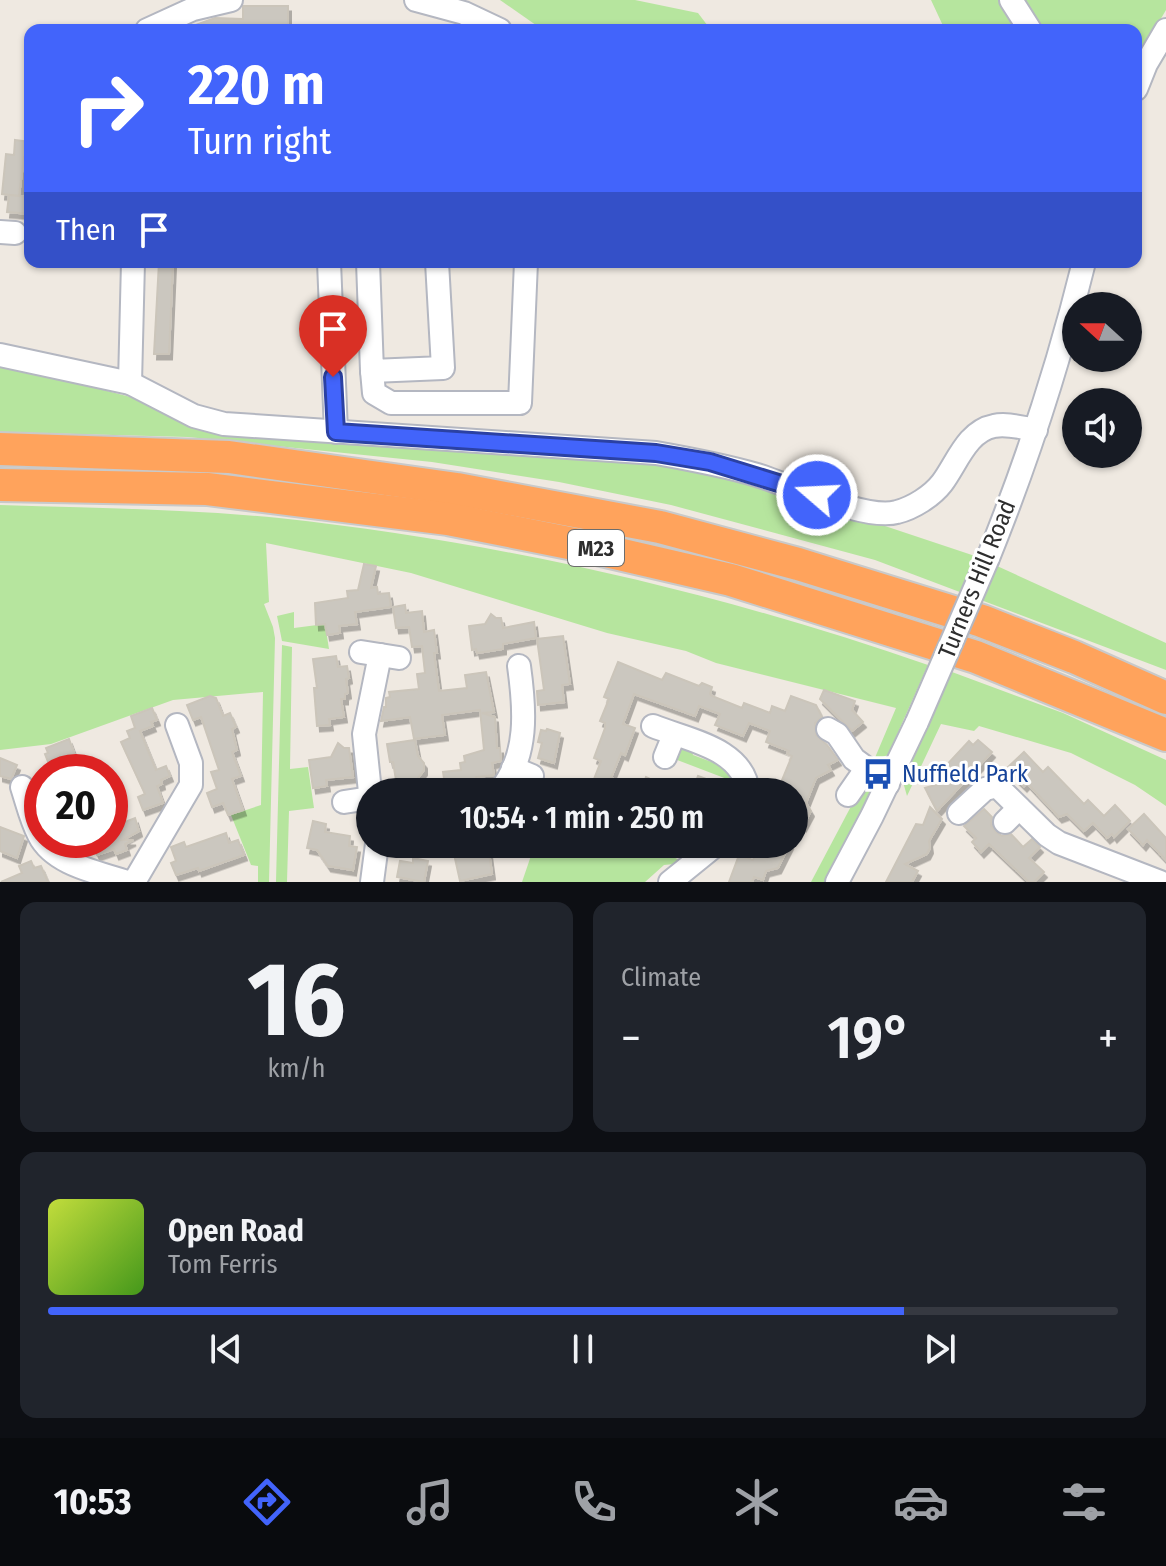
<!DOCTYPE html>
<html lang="en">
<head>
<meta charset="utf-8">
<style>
	body { margin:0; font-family:"Fira Sans Condensed",sans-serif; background:#20242c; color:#f1f3f6; height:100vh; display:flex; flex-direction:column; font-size:30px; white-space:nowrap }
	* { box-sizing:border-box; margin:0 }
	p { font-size:26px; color:#9ea1a6 }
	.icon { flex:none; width:44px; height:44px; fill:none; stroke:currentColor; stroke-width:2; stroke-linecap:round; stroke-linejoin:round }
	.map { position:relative; height:882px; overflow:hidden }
	.side { display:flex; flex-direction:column; gap:20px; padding:20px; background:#0d0f14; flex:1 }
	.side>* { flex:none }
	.hud { position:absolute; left:24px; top:24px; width:1118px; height:244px; border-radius:16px; box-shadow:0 2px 6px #0004; background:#4264fb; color:#fff; overflow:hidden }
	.needle { width:52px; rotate:291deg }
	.controls { position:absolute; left:1062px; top:292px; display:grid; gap:16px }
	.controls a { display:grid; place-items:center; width:80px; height:80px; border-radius:50%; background:#171b24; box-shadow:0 2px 6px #0004; font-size:40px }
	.speed { position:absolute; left:24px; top:754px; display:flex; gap:16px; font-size:40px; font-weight:700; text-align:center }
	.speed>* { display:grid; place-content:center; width:104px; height:104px; border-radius:50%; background:#171b24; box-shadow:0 2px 6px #0004; line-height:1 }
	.speed .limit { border:12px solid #d22; background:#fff; color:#111 }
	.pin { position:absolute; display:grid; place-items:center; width:68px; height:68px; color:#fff; margin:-82px -34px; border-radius:50% 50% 50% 0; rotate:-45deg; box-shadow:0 0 8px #0007 }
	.pin .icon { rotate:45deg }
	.me { position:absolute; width:88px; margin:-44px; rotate:289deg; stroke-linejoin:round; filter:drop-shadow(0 0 6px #0008) }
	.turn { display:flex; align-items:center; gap:28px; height:168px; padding:0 32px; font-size:36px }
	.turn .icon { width:104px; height:104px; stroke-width:2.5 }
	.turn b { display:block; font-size:56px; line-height:68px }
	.then { display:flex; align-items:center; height:76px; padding:0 32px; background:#0003; gap:16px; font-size:30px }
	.big { font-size:60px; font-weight:600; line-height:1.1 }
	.side .card { flex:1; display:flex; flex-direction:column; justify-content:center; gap:12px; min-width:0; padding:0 28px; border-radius:16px; background:#20242c }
	.side .dial { align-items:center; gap:0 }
	.dial b { font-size:104px; line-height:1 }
	.song { display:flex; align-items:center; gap:24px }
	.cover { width:96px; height:96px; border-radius:12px; background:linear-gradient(135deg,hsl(70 70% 55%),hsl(100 70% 35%)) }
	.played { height:8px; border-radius:4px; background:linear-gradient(90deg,#4264fb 80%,#363941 80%) }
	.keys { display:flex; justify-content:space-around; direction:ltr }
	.heat { display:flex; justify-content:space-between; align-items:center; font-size:44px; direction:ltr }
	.side .tiles { flex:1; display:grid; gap:20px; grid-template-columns:1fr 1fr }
	.card:last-child { grid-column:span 2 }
	.trip { position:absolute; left:356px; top:778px; width:452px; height:80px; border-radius:40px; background:#171b24; box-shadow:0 2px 6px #0004; font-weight:600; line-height:80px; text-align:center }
	.tab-bar { display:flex; height:128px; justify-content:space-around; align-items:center; background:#090b0e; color:#9ea1a6 }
	.tab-bar .icon { width:56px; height:56px }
	.tab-bar .active { color:#4264fb }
	.tab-bar b { font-size:36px; color:#f1f3f6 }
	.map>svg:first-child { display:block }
</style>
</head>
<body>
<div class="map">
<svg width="1166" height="882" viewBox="0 0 1166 882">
	<defs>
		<filter id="shadow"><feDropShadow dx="3" dy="5.5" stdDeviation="0" flood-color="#0004"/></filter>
	</defs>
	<rect width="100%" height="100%" fill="#efe9e1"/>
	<g fill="#b6e59e">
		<polygon points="500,0 635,0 698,13 711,30 543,30"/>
		<polygon points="931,0 1166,0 1166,10 1136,61 1136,30 945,30"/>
		<polygon points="0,363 138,399 164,408 187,426 634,459 750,481 975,556 1166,643 1166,670 875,560 671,505 559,482 432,462 188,437 0,432"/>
		<path d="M0 505C93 508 186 509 279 518 500 542 718 592 928 665L888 755 874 760 896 708 716 663 686 651 607 633 411 573 266 543 269 602 264 604 273 627 275 638 269 882H258V866L251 865 231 815 261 805 263 692 173 700 51 744 0 750Z"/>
		<polygon points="294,612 294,628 325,624 329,649 282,641 277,616"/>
		<polygon points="282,645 292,647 290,769 308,767 314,808 289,811 287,882 276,882"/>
		<polygon points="952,672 1063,713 1166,760 1166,806 1135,785 1071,753 979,726 974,731 941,724 907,796 903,782"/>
		<polygon points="681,747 691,748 693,755 717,764 725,762 740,784 672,758"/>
		<polygon points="866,778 873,786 872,792 825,882 811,882"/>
		<polygon points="535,844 649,844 679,860 674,864 664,865 645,882 522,882"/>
	</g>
	<g fill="#cbc7bf" stroke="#cbc5ba" stroke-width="2" filter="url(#shadow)">
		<polygon points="243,6 288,6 288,30 182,30 215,18 243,19"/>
		<polygon points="15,140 30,142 30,157 24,157 19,196 2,194 6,154 14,155"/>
		<polygon points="9,195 30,197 30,214 7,212"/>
		<polygon points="159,262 173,262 169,354 154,354"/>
		<polygon points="364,564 376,566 371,588 377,587 378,594 389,593 391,607 355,612 357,624 339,626 340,633 327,635 325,624 316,625 315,603 348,598 347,591 358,590"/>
		<polygon points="405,605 406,613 422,611 424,632 434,630 437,653 434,653 439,691 467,688 465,675 486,672 494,712 482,713 495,717 497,748 500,748 501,761 492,763 494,775 476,777 478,787 460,790 461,792 446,792 443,772 461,770 460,763 465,762 464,756 484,750 480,710 442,715 445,735 414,739 410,717 381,721 384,707 386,707 386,698 390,697 389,692 419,689 417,674 425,673 422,646 412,647 409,627 396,628 393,607"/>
		<polygon points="491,614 496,618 501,618 503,628 534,622 536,638 503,644 503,649 477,653 476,649 472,650 469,626 485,624"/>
		<polygon points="563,636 570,684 562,685 564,702 538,705 537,691 544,690 537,639"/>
		<polygon points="336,656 338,667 347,666 349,678 346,679 348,693 345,694 345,699 341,699 344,717 329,719 330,725 317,726 314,688 317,688 313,659"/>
		<polygon points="618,662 662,680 666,673 699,686 702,683 712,687 710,694 712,696 742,708 744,703 770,713 772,706 785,711 791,696 816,705 822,717 815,723 816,735 827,745 838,760 828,765 831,770 816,778 806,803 811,811 803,826 794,823 794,792 780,785 792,756 787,754 789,751 766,742 770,731 749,723 743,736 715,725 720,714 699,706 695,716 634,694 623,724 635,728 625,755 621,753 611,778 641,789 646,777 657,782 653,792 589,792 601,761 594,758 605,728 605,723 600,721 609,699 604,697"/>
		<polygon points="824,690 855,701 852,710 863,722 852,731 820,699"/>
		<polygon points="210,696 216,698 223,716 230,713 236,727 232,729 237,750 232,752 241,776 232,779 243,810 228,815 223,803 212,807 207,793 217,789 211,772 219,770 201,717 193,720 187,705"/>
		<polygon points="152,708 157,720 151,722 153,726 140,731 156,770 166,766 170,776 161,780 162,784 157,786 163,803 143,810 138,797 145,794 121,742 130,738 127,731 135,728 131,716"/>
		<polygon points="547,729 560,733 554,763 538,758 542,743 538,742 541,730 546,731"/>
		<polygon points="69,739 81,772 52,772 45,754 48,753 46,748"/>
		<polygon points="415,740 418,756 424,763 424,770 418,778 420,792 398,792 393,762 390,762 387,744"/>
		<polygon points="978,740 992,752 937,811 925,788 954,780 942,770 969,741 973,745"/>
		<polygon points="338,743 344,748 349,748 353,777 326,780 327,786 313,788 309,760 331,757"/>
		<polygon points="1024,752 1043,772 1048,767 1084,804 1088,800 1104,816 1115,805 1130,821 1114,837 1112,834 1107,838 1093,823 1084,831 1067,814 1059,817 1027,783 1024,786 1006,769"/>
		<polygon points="0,758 17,765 11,779 0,776"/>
		<polygon points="698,776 733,789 734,792 692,792"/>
		<polygon points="930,807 942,819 929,841 930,848 927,854 905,864 918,871 912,882 886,882 916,824 923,825"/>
		<polygon points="984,809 992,817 991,825 996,832 1002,836 1011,834 1023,847 1032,839 1040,847 1029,858 1044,872 1034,882 1029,882 989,844 981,852 972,842 976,838 964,826"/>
		<polygon points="1144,814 1166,838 1166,860 1147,840 1143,845 1128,829"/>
		<polygon points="135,818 139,831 123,840 133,840 125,844 127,850 116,854 114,849 97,855 91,840 110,840 110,828"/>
		<polygon points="313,821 326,824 325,832 350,836 349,846 357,847 353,870 328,866 317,850 307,848"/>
		<polygon points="0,827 24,836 17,858 0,851"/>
		<polygon points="226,833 229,843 238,840 244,855 199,871 198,868 176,875 171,863 176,861 171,847 184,842 186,847"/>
		<polygon points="474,844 488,844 492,874 460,881 454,854 462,850 461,846"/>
		<polygon points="751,844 790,844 778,868 766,871 763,880 754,877 752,882 729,882 739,855 753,860 756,851 761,853 763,849"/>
		<polygon points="413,858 428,861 424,882 397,877 400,861 413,863"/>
		<polygon points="31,861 34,868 41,866 48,882 1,882 22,873 19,866"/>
	</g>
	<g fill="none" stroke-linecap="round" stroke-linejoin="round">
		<defs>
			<g id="minor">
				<polyline points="416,0 464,13 500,30"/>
				<polyline points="1011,0 1030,30"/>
				<polyline points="147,30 193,9 231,0"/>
				<polyline points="1136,89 1146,64 1166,30"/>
				<polyline points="0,232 15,233"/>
				<polyline points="329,262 336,432"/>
				<polyline points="368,262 372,371 443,368 437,262"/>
				<path d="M0 355 130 383 194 416 224 424 656 453C690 459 723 465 757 475 790 485 866 521 897 512 913 508 932 496 942 483 957 463 967 431 994 426 1007 423 1023 428 1036 430"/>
				<polyline points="372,371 374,393 391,403 520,403 526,262"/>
				<polyline points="130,383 133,262"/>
				<path d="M988 558C1027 462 1059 363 1084 262"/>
				<polyline points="361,652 399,658"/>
				<path d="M653 726C687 740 744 748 748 792"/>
				<polyline points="828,729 837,734 854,759 888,784"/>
				<polyline points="665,757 674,735"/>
				<polyline points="513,768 532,776"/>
				<path d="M22 787C27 802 31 820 39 835 54 865 98 872 127 882"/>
				<polyline points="370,792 364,734 380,655"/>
				<path d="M499 792C529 756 525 709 519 666"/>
				<polyline points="848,795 866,769"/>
				<polyline points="344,802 370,798"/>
				<polyline points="959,813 985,789 997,786 1047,835 1059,843 1160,882"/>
				<polyline points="1005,822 1019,808"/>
				<polyline points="134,882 191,785 191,763 177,725"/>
				<polyline points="372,882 377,844"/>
				<polyline points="670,882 717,844"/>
				<polyline points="837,882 872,816 917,722"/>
			</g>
			<g id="highway">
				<polyline points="0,449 229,457 457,489 660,527 798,564 982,621 1074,657 1166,698"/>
				<polyline points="0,485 207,489 448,519 584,546 731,580 976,657 1166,735"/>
			</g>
		</defs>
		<use href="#minor" stroke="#b4b7c1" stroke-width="26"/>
		<use href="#highway" stroke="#c9c9c9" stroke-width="36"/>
		<use href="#minor" stroke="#fff" stroke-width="22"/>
		<use href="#highway" stroke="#ffa35c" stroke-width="32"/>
		<defs>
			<polyline id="minor-bridge" points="917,722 988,558"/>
		</defs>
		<use href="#minor-bridge" stroke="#b4b7c1" stroke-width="26" stroke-linecap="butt"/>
		<use href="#minor-bridge" stroke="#fff" stroke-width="22"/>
	</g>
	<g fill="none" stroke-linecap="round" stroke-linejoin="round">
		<defs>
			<polyline id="route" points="333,377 336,432 656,453 710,462 817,495"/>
		</defs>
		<use href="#route" stroke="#2b41a3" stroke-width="20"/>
		<use href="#route" stroke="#4264fb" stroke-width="14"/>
	</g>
	<defs>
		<symbol id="bus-bare" viewBox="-9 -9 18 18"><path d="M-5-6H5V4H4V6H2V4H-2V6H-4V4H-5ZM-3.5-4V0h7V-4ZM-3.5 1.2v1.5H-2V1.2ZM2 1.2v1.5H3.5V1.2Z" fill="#1a4fb4" stroke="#fff" stroke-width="2.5" paint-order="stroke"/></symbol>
	</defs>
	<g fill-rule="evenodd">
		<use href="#bus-bare" x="856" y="752" width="44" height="44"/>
	</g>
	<g text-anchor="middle" stroke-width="6" stroke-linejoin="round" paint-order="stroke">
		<rect fill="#fff" stroke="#6d6d6d" stroke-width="2" x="568" y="530" width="56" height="36" rx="6"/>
		<g font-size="22" font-weight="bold" fill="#2e2e2e">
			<text x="596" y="556">M23</text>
		</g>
		<g font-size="24" fill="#2e2e2e" stroke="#fff">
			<text transform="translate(977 579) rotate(-68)" y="8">Turners Hill Road</text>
		</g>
		<g font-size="24" fill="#164399" stroke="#fff" text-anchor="start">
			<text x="902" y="782">Nuffield Park</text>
		</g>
	</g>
</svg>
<div class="controls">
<a><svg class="needle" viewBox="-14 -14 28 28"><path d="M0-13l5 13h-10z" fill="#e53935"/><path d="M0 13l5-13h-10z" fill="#9ea1a6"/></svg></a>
<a><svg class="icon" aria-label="sound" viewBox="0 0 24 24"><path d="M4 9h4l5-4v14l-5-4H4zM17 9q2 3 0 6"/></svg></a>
</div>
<div class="speed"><div class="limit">20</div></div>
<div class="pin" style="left:333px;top:377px;background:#d93025"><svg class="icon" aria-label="arrive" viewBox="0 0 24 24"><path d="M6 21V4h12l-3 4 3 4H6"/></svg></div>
<svg class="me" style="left:817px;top:495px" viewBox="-20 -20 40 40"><circle r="17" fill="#4264fb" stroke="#fff" stroke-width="3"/><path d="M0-11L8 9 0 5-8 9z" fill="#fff"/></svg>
<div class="trip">10:54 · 1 min · 250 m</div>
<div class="hud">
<div class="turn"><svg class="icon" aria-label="right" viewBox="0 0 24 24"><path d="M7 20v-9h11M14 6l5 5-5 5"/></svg><div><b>220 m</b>Turn right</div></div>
<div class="then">Then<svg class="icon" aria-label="arrive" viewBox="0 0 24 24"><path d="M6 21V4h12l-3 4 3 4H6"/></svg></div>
</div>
</div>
<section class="side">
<div class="tiles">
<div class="card dial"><b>16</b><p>km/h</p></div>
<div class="card"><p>Climate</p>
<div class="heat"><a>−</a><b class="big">19°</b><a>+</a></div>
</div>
<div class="card">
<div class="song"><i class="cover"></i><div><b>Open Road</b><p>Tom Ferris</p></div></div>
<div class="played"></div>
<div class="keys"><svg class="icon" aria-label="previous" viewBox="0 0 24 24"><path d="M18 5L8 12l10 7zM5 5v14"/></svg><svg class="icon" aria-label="pause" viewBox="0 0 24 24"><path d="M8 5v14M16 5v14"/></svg><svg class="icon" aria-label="next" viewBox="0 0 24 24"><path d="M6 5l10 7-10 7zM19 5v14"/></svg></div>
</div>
</div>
</section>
<nav class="tab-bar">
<b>10:53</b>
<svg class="icon active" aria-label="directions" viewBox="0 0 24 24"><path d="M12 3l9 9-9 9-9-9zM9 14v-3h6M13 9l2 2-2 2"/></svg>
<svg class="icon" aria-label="music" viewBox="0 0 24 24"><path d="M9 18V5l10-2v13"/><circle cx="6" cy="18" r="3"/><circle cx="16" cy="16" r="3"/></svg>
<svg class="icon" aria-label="phone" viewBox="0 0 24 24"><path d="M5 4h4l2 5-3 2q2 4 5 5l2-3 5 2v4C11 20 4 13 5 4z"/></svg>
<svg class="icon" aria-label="climate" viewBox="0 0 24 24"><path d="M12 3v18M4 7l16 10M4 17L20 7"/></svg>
<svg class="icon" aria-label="car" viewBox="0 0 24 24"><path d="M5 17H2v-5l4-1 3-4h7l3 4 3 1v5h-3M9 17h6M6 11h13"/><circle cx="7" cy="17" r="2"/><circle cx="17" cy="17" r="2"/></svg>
<svg class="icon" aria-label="filters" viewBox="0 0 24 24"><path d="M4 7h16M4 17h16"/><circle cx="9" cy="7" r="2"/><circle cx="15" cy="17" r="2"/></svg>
</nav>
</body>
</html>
